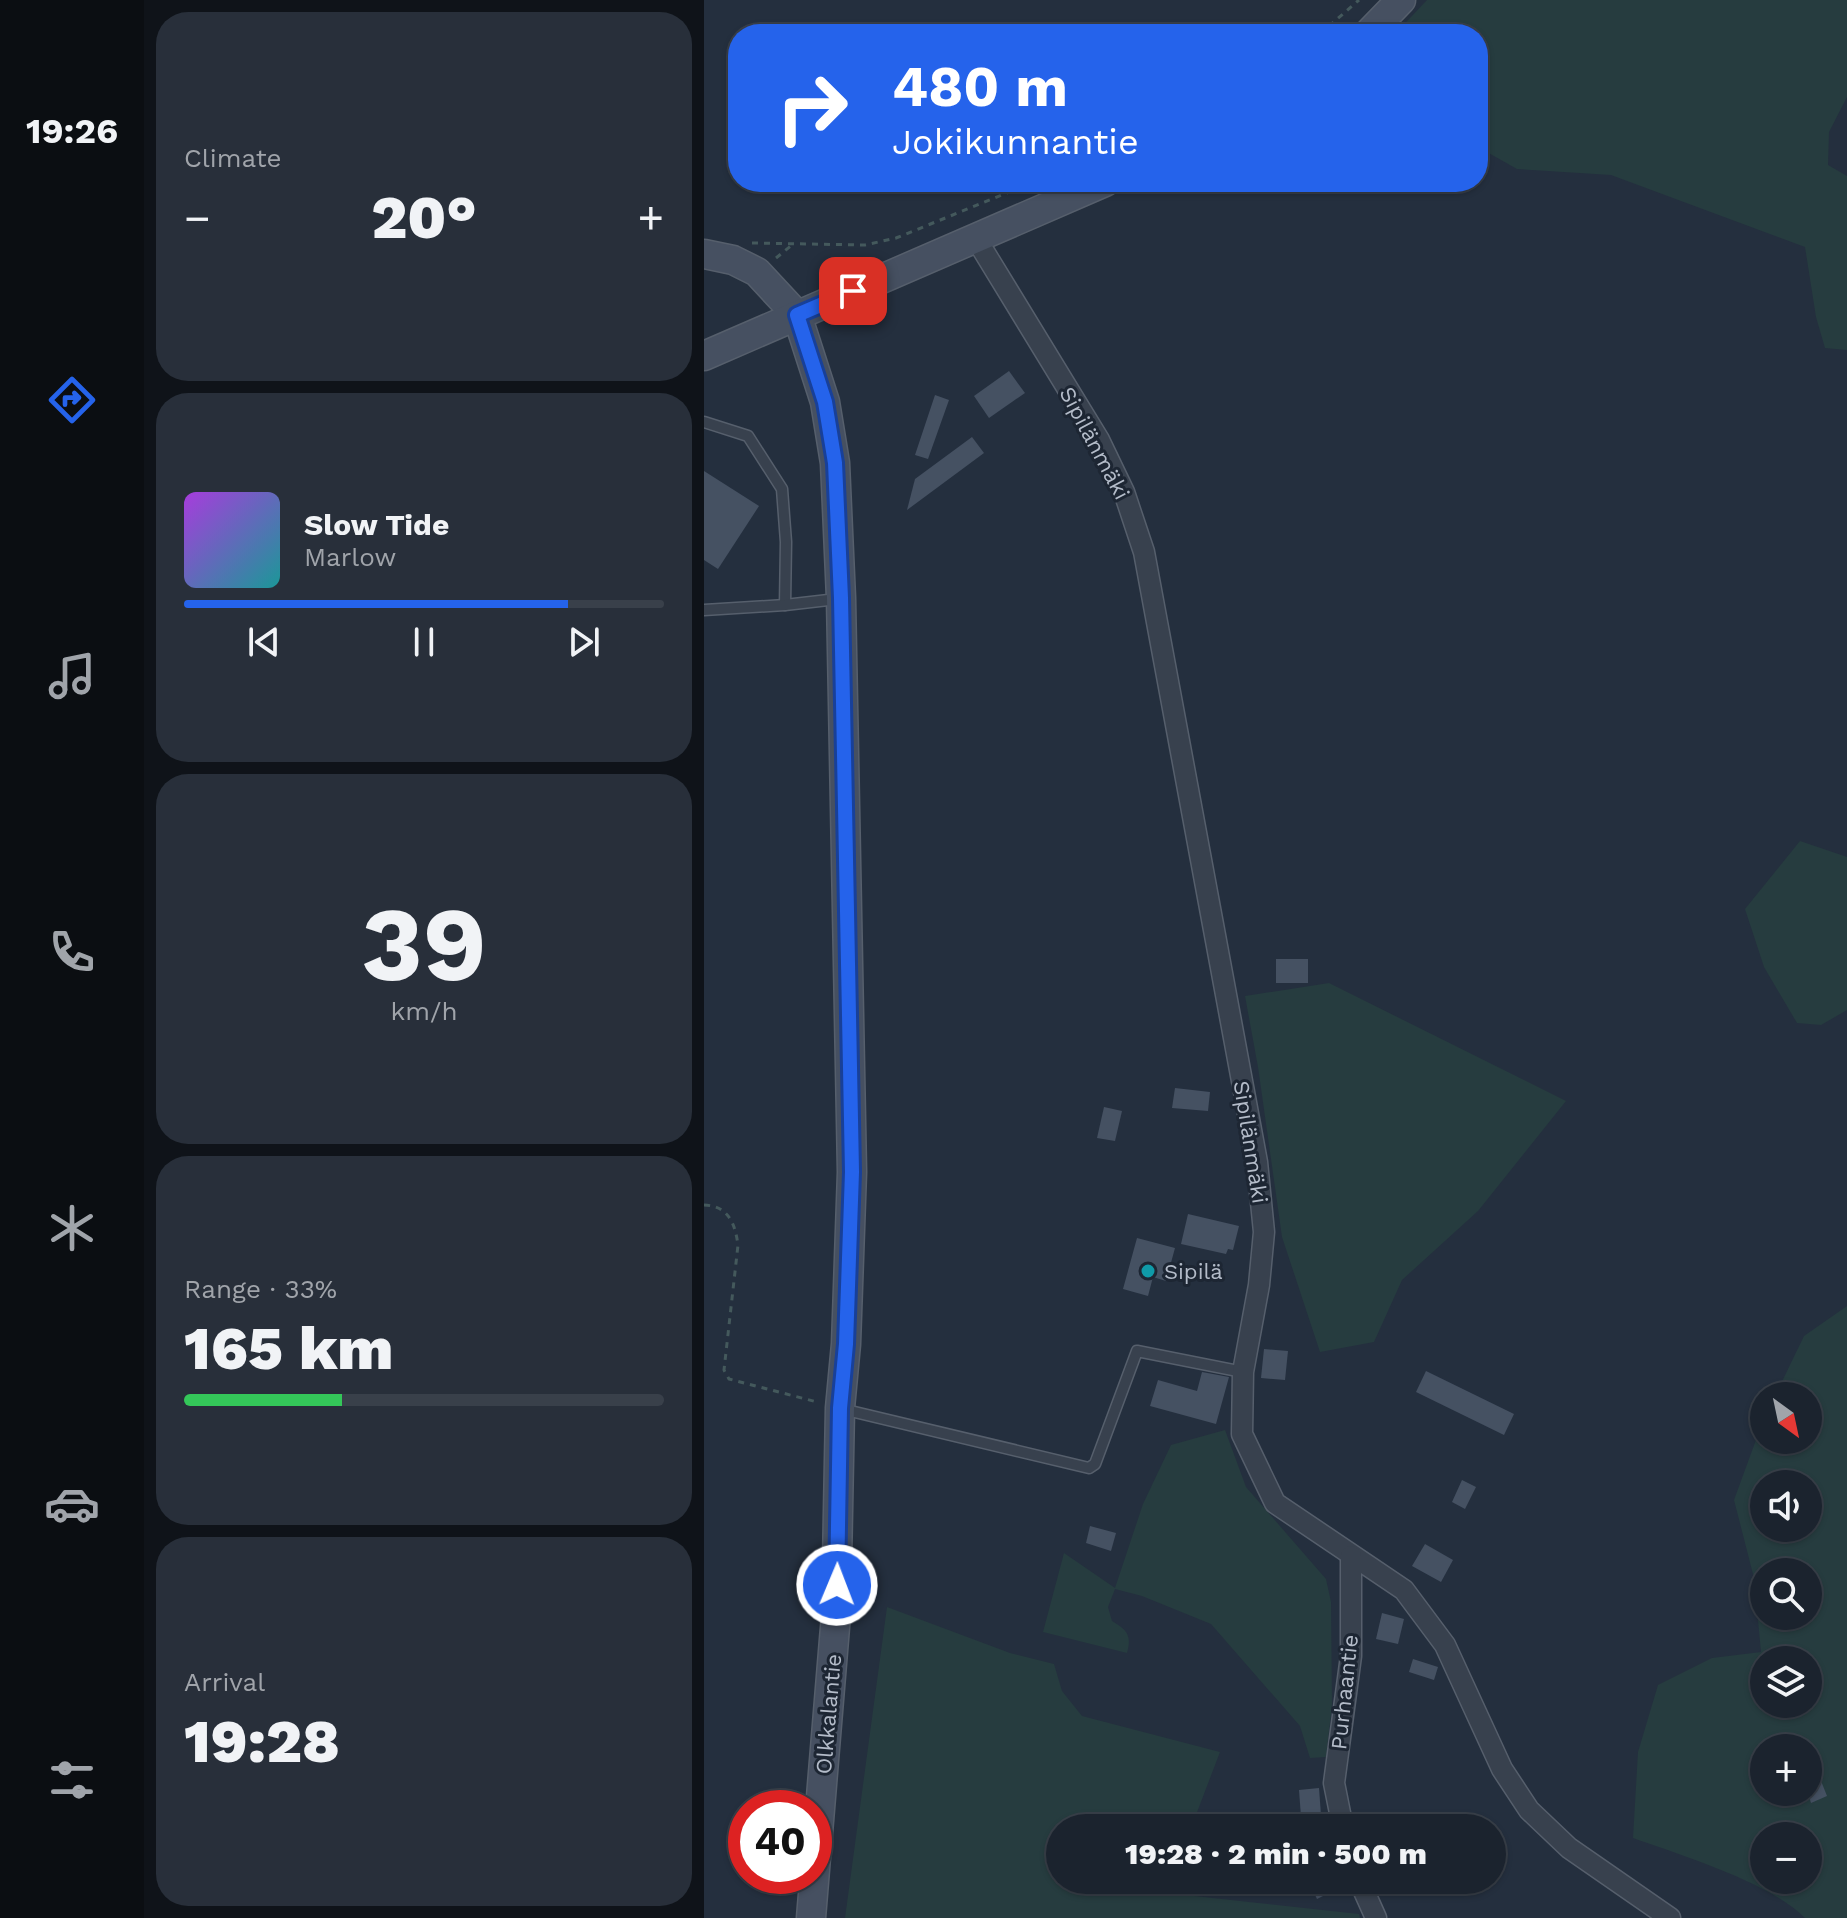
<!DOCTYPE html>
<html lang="en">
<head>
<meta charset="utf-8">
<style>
	body { margin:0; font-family:"Work Sans",sans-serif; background:#282f3a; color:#f1f3f6; height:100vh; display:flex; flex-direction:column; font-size:30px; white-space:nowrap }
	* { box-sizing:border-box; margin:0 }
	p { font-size:26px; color:#a0a4aa }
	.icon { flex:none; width:44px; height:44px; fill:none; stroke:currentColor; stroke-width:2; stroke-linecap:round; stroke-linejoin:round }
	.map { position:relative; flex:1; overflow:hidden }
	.side { display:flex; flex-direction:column; gap:12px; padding:12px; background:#0f1319; width:560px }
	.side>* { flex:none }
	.guide { position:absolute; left:24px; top:24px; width:760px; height:168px; border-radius:32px; box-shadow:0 2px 6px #0004,0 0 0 2px #39404a; background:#2563eb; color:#fff; overflow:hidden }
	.needle { width:52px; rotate:147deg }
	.tools { position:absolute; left:1046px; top:1382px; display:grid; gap:16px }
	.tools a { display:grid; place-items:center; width:72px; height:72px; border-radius:50%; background:#1b232e; box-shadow:0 2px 6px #0004,0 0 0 2px #39404a; font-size:40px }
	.speed { position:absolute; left:24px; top:1790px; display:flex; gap:16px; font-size:40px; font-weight:700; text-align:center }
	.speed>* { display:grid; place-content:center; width:104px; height:104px; border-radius:50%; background:#1b232e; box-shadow:0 2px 6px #0004,0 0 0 2px #39404a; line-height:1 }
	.speed .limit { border:12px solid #d22; background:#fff; color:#111 }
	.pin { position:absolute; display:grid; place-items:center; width:68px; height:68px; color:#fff; margin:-34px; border-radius:16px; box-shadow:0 4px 12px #0006 }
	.me { position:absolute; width:88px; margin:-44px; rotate:1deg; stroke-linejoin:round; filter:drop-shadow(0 0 6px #0008) }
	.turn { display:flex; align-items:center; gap:28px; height:168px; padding:0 32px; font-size:36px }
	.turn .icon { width:104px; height:104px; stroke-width:2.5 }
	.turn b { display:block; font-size:56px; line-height:68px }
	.big { font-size:60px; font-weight:800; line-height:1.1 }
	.side .tile { flex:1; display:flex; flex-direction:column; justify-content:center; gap:12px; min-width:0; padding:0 28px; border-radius:32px; background:#282f3a }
	.side .dial { align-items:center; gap:0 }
	.dial b { font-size:104px; line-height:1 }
	.song { display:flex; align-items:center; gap:24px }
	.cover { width:96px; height:96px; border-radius:12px; background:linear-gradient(135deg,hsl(280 70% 55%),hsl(180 70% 35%)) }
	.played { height:8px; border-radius:4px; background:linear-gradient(90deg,#2563eb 80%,#39404a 80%) }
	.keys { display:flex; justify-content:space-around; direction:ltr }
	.heat { display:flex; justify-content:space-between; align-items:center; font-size:44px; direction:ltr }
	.charge { height:12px; border-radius:6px; background:linear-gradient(90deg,#34c759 33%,#39404a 0) }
	.trip { position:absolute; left:342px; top:1814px; width:460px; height:80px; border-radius:40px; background:#1b232e; box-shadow:0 2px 6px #0004,0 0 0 2px #39404a; font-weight:800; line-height:80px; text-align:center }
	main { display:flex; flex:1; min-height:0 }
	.tab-bar { display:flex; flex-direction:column; width:144px; justify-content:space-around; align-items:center; background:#0b0e12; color:#a0a4aa }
	.tab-bar .icon { width:56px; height:56px }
	.tab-bar .active { color:#2563eb }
	.tab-bar b { font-size:36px; color:#f1f3f6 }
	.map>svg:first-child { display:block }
</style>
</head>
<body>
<main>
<nav class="tab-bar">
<b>19:26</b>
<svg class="icon active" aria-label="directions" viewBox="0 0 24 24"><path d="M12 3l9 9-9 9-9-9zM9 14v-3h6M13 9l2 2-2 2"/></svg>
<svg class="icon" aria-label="music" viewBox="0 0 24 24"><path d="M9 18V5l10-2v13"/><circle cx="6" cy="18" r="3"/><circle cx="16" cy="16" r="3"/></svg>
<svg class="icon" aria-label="phone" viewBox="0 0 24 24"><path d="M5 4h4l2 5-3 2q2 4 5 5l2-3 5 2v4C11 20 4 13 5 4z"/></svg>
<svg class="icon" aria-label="climate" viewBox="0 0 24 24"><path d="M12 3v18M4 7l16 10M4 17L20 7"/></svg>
<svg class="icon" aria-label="car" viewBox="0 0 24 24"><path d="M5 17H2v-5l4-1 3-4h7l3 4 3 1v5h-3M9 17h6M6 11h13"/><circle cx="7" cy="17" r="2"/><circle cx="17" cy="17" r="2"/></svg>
<svg class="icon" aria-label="filters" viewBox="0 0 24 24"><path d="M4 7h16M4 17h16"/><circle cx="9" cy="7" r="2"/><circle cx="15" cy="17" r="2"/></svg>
</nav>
<section class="side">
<div class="tile"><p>Climate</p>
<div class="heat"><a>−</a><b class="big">20°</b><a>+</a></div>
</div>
<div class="tile">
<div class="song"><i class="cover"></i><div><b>Slow Tide</b><p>Marlow</p></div></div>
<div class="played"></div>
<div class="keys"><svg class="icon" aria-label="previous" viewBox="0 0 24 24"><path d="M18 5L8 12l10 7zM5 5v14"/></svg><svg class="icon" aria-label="pause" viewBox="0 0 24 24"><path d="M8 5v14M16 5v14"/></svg><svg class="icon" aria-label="next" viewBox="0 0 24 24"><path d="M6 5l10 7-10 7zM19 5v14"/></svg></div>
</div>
<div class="tile dial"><b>39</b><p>km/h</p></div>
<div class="tile"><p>Range · 33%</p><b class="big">165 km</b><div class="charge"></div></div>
<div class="tile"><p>Arrival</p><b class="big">19:28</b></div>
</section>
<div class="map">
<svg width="1143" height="1918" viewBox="0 0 1143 1918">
	<rect width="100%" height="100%" fill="#242f3e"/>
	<g fill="#263c3f" fill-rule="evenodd">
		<polygon points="723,0 1143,0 1143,97 1125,132 1124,165 1143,176 1143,350 1121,348 1112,317 1101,247 907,175 813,169 774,147 774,34 691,34"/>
		<polygon points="1096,841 1143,857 1143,1010 1117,1025 1093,1023 1060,967 1041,909"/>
		<polygon points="625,983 862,1101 774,1211 698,1280 670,1342 616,1352 578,1237 554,1067 541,996"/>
		<path d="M1143 1306V1918H1101C1067 1883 977 1855 929 1838L934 1752 954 1685 1008 1658 1057 1652 1050 1578 1030 1500 1060 1418V1440H1104V1396H1071L1100 1336ZM1060 1484H1104V1528H1060ZM1060 1572H1104V1616H1060ZM1060 1660H1104V1704H1060ZM1060 1748H1104V1792H1060ZM1060 1836H1104V1880H1060Z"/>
		<path d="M521 1430 542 1487 622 1579 627 1602 628 1705 622 1757 606 1758 596 1726 507 1624 438 1596 411 1589 404 1607 408 1621C423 1630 428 1635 423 1653L339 1632 360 1553 411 1588 439 1504 467 1445Z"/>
		<polygon points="183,1607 306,1653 350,1664 358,1691 378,1716 516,1752 487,1828 356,1828 356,1880 467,1880 463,1893 655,1914 656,1918 141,1918"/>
	</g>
	<g fill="#455162">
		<polygon points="305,371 321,393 285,418 270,396"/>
		<polygon points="231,395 245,400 224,459 211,455"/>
		<polygon points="268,437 280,453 203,510 211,479"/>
		<polygon points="0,471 55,506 14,569 0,560"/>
		<rect x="572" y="959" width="32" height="24"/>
		<polygon points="471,1088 506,1092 504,1111 468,1108"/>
		<polygon points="400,1107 418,1111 411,1141 393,1138"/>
		<polygon points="484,1214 535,1226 529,1250 524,1249 522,1254 477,1244"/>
		<polygon points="433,1238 471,1248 462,1281 449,1277 444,1296 419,1289"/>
		<polygon points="560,1349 584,1351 581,1380 557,1378"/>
		<polygon points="722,1371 810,1414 800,1435 712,1392"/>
		<polygon points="498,1372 525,1377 512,1424 446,1406 454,1380 493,1391"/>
		<polygon points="758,1480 772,1487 761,1509 748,1502"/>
		<polygon points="386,1526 412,1533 407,1551 382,1543"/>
		<polygon points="721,1544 749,1560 737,1582 708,1566"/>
		<polygon points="678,1613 700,1619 694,1644 672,1639"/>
		<polygon points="709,1659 734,1667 730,1680 705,1672"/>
		<polygon points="1104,1748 1123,1796 1107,1803 1104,1793"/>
		<polygon points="615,1788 617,1815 597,1817 595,1790"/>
		<polygon points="604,1880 642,1880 643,1884 613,1899"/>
	</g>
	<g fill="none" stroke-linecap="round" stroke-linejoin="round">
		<defs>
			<g id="lane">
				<polyline points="0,422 44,436 78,489 82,542 81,605"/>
				<polyline points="0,610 81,605 133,599"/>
				<polyline points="138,1409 385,1468 391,1464 433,1351 539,1372"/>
			</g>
			<g id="street">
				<polyline points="271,237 395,440 420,492 440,552 553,1162 560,1232 555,1285 539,1372 538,1434 571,1503 700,1590 741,1645 798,1769 825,1810 865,1848 966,1918"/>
				<polyline points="639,1828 630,1783 647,1656 647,1556"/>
				<polyline points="655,1880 672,1918"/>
			</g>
			<g id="secondary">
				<polyline points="664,34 697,0"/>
				<polyline points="0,254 29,260 53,272 93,315 121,402 131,463 137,598 148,1172 142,1344 136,1408 132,1615 107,1918"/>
				<polyline points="0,356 401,182"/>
			</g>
		</defs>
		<use href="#lane" stroke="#565f6c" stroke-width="13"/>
		<use href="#street" stroke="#565f6c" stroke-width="23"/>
		<use href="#secondary" stroke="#565f6c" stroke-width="31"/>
		<g stroke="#44595c" stroke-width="3" stroke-dasharray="6 6" stroke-linecap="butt">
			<polyline points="616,34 655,0"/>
			<polyline points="48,243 161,245 192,238 330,182"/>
			<polyline points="72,258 88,245"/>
			<path d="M0 1205C25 1206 31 1224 34 1245L20 1370 25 1379 113 1402"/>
		</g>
		<use href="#lane" stroke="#38414e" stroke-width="10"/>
		<use href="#street" stroke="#38414e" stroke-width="20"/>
		<use href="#secondary" stroke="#465061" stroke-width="28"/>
	</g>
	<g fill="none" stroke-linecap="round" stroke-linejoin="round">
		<defs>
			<polyline id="route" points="133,1585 136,1408 142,1344 148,1172 137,598 131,463 121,402 93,315 149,291"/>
		</defs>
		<use href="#route" stroke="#184099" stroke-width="20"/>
		<use href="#route" stroke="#2563eb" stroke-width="14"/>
	</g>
	<circle fill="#0f9aa8" stroke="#1d2633" stroke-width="3" cx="444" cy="1271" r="8"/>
	<g text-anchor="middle" stroke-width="6" stroke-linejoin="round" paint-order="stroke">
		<g font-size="22" fill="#b4bcc9" stroke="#1d2633">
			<text transform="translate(391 443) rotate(62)" y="8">Sipilänmäki</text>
			<text transform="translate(547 1142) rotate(81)" y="8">Sipilänmäki</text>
			<text transform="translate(640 1692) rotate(-84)" y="8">Purhaantie</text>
			<text transform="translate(124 1714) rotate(-85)" y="8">Olkkalantie</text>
		</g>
		<g font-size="22" fill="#b4bcc9" stroke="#1d2633" text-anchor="start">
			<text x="460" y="1279">Sipilä</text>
		</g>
	</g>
</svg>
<div class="tools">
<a><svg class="needle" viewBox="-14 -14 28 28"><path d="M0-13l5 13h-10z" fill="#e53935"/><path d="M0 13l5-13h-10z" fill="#a0a4aa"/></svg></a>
<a><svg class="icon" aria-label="sound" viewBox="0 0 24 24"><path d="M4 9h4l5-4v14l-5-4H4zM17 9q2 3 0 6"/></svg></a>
<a><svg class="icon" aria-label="search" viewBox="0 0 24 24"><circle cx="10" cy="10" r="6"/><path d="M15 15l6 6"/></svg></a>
<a><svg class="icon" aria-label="layers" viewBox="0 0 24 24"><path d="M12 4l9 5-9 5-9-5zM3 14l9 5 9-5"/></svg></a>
<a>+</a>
<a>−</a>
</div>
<div class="speed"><div class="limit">40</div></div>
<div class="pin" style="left:149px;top:291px;background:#d93025"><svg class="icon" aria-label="arrive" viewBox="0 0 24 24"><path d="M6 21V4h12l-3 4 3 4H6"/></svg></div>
<svg class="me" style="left:133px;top:1585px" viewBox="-20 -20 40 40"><circle r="17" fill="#2563eb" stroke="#fff" stroke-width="3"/><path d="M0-11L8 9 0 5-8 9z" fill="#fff"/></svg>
<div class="trip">19:28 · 2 min · 500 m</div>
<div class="guide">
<div class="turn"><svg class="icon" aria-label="right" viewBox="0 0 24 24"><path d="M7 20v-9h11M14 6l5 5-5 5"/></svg><div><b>480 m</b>Jokikunnantie</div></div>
</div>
</div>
</main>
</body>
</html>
